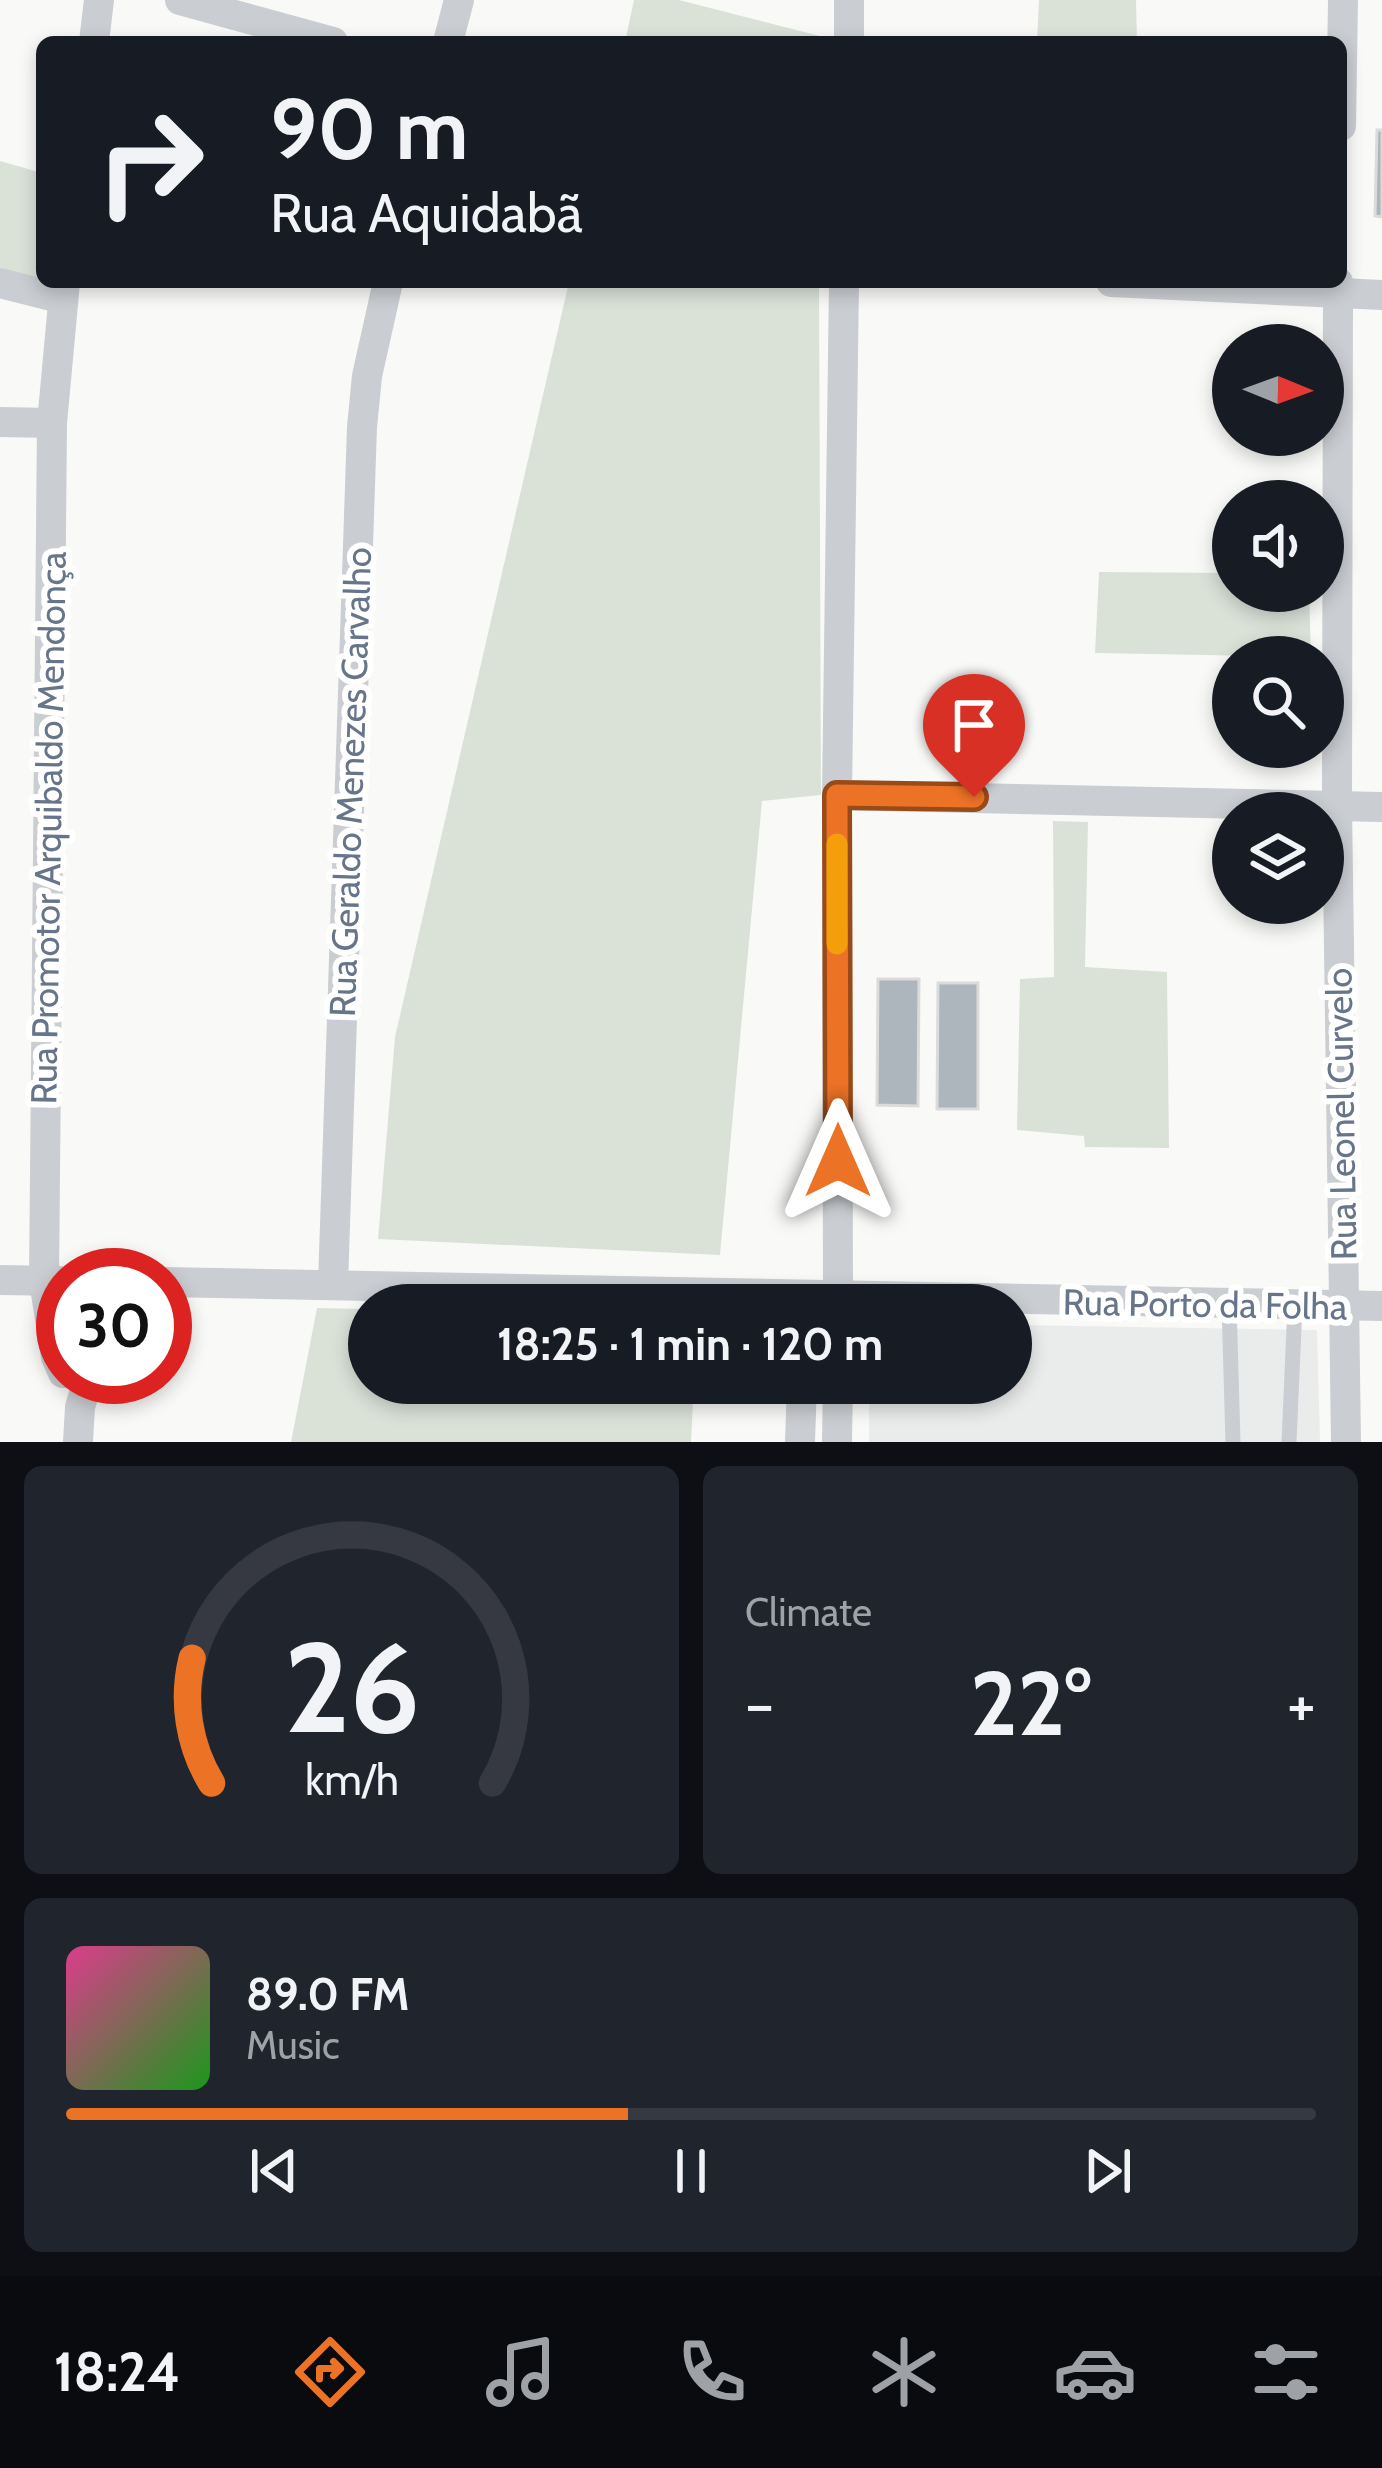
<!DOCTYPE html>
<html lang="en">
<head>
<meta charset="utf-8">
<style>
	body { margin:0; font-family:Cabin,sans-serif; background:#20242c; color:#f1f3f6; height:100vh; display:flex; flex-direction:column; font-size:45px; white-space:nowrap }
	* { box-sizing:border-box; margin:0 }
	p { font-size:39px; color:#9ea1a6 }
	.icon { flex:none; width:66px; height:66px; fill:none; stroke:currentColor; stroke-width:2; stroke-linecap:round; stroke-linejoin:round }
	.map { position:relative; height:1442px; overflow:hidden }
	.sheet { display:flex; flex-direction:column; gap:24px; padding:24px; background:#0d0f14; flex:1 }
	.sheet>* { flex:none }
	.guide { position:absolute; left:36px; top:36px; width:1311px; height:252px; border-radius:18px; box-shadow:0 6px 18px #0003; background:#171b24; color:#f1f3f6; overflow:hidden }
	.needle { width:78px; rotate:91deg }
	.buttons { position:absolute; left:1212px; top:324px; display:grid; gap:24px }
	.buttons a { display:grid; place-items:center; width:132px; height:132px; border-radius:50%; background:#171b24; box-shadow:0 6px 18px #0003; font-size:60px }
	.speed { position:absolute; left:36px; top:1248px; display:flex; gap:24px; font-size:60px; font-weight:700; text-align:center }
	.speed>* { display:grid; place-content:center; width:156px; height:156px; border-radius:50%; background:#171b24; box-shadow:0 6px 18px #0003; line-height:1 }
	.speed .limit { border:18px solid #d22; background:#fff; color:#111 }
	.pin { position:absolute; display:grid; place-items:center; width:102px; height:102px; color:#fff; margin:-123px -51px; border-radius:50% 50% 50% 0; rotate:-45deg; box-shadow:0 0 12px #0007 }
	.pin .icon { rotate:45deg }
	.me { position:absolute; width:132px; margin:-66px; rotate:0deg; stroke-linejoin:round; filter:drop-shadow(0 0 9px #0008) }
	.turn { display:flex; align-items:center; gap:42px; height:252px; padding:0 36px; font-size:54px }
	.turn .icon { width:156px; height:156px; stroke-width:2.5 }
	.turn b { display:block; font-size:84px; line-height:102px }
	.big { font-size:90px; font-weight:800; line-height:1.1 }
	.sheet .widget { flex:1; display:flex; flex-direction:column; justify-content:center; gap:18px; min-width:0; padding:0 42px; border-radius:18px; background:#20242c }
	.sheet .dial { align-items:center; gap:0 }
	.dial svg { height:312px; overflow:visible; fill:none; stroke:#363941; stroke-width:7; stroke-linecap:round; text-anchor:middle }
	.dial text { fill:#f1f3f6; stroke:none }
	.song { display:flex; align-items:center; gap:36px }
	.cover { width:144px; height:144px; border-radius:18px; background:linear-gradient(135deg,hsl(330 70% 55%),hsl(120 70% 35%)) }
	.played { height:12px; border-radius:6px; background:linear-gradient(90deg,#ec7226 45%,#363941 45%) }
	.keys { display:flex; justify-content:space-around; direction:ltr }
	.heat { display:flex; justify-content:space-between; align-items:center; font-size:66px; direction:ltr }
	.sheet .tiles { flex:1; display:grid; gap:24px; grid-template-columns:1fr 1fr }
	.widget:last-child { grid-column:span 2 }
	.trip { position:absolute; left:348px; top:1284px; width:684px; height:120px; border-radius:60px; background:#171b24; box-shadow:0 6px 18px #0003; font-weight:800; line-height:120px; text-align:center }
	.dock { display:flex; height:192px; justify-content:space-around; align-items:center; background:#090b0e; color:#9ea1a6 }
	.dock .icon { width:84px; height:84px }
	.dock .active { color:#ec7226 }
	.dock b { font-size:54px; color:#f1f3f6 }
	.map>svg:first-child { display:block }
</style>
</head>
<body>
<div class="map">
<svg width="1382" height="1442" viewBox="0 0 1382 1442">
	<rect width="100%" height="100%" fill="#f9faf7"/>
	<polygon fill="#eaebeb" points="1011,1325 1317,1330 1320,1442 869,1442 869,1383 1011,1383"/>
	<g fill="#dae2d8">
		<polygon points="634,0 679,0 820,36 820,42 625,42"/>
		<polygon points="1039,0 1136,0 1137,42 1037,42"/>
		<polygon points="0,161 42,173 42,280 0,268"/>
		<polygon points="569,282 819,282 821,795 762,801 720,1255 378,1239 395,1037"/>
		<polygon points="1099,572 1233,573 1233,591 1309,591 1311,657 1095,653"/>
		<polygon points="1053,821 1088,822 1085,967 1167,972 1169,1148 1085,1147 1084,1136 1017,1130 1020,979 1054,977"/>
		<polygon points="317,1308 369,1309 369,1383 694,1383 691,1442 291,1442"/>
	</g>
	<g fill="#adb5bd" stroke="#dbdcda" stroke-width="3">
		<polygon points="1377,130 1382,130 1382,217 1375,216"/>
		<polygon points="878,979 919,979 918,1106 877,1105"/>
		<polygon points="938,983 978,983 978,1109 937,1109"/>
	</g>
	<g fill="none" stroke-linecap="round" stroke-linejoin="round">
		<g stroke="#cacdd1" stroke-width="15">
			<polyline points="1229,1304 1233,1442"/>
			<polyline points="1289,1442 1295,1305"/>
		</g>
		<g stroke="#cacdd1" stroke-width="30">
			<polyline points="180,0 333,42"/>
			<polyline points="94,42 99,0"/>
			<polyline points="448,42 459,0"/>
			<polyline points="849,42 849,0"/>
			<polyline points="1341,126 1343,0"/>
			<polyline points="1111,282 1382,295"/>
			<polyline points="1338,282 1337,806 1346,1442"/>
			<polyline points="0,283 63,299"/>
			<polyline points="0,422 52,423"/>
			<polyline points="837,795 1382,807"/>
			<polyline points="0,1280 60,1281"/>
			<polyline points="165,1282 1382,1306"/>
			<polyline points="333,1284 362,427 367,376 388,282"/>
			<polyline points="838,1305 837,795 844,282"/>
			<polyline points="63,1373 56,1357 44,1281 52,423 65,282"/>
			<polyline points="78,1442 80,1407 89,1377"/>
			<polyline points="800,1442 802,1383"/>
			<polyline points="837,1442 838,1383"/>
		</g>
	</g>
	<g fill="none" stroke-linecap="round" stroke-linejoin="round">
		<defs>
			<polyline id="route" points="838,1161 837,795 974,797"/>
		</defs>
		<use href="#route" stroke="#994a19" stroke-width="30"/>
		<use href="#route" stroke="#ec7226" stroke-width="21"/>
		<polyline stroke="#f59e0b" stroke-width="21" points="837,844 837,944"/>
	</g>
	<g text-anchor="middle" stroke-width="12" stroke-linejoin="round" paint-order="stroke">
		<g font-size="36" fill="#67758a" stroke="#fff">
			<text transform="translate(350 782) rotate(-88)" y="13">Rua Geraldo Menezes Carvalho</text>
			<text transform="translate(48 828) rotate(-89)" y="13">Rua Promotor Arquibaldo Mendonça</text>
			<text transform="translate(1341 1114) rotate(-91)" y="13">Rua Leonel Curvelo</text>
			<text transform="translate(1205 1304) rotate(1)" y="13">Rua Porto da Folha</text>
		</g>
	</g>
</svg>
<div class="buttons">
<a><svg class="needle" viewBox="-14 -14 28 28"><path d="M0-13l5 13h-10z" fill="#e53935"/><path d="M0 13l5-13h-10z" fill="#9ea1a6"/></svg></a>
<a><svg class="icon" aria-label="sound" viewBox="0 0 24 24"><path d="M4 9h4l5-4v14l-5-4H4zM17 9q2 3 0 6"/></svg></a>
<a><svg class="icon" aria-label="search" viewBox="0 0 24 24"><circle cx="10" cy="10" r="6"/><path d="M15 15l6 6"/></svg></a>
<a><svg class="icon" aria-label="layers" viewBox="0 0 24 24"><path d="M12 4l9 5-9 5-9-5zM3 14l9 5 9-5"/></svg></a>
</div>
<div class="speed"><div class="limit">30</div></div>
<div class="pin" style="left:974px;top:797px;background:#d93025"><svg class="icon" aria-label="arrive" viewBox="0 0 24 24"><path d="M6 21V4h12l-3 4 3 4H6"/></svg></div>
<svg class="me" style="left:838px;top:1161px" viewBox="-20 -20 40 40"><path d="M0-17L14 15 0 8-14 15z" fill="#ec7226" stroke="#fff" stroke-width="4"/></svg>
<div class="trip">18:25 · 1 min · 120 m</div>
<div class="guide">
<div class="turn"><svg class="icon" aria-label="right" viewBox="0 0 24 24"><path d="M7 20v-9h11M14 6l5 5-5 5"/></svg><div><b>90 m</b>Rua Aquidabã</div></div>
</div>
</div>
<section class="sheet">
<div class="tiles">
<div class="widget dial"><svg viewBox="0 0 100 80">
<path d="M14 69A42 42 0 1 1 86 69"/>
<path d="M14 69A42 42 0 0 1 9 37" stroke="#ec7226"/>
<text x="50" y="56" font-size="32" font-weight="700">26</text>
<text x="50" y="72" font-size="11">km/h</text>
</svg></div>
<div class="widget"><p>Climate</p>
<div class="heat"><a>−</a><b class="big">22°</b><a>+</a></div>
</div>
<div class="widget">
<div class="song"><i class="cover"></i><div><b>89.0 FM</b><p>Music</p></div></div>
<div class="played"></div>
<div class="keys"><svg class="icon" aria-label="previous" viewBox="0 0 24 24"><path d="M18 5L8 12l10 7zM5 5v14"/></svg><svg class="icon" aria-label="pause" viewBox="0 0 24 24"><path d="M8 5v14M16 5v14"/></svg><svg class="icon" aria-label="next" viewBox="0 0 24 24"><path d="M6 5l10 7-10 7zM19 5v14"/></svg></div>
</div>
</div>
</section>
<nav class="dock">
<b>18:24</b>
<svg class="icon active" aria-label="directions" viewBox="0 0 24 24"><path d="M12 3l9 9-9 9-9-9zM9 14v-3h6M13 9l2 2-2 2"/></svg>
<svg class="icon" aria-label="music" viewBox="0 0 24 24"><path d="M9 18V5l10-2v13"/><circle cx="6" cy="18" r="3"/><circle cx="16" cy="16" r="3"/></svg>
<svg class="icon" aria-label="phone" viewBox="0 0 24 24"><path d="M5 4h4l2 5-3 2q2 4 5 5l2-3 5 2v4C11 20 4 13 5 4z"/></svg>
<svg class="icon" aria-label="climate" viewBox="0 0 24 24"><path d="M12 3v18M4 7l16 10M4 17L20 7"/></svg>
<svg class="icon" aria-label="car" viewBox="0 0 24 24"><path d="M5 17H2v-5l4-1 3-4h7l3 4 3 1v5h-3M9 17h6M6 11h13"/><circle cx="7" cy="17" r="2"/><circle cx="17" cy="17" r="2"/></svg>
<svg class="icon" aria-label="filters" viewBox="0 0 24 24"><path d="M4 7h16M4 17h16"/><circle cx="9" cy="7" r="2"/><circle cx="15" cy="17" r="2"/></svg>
</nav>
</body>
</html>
